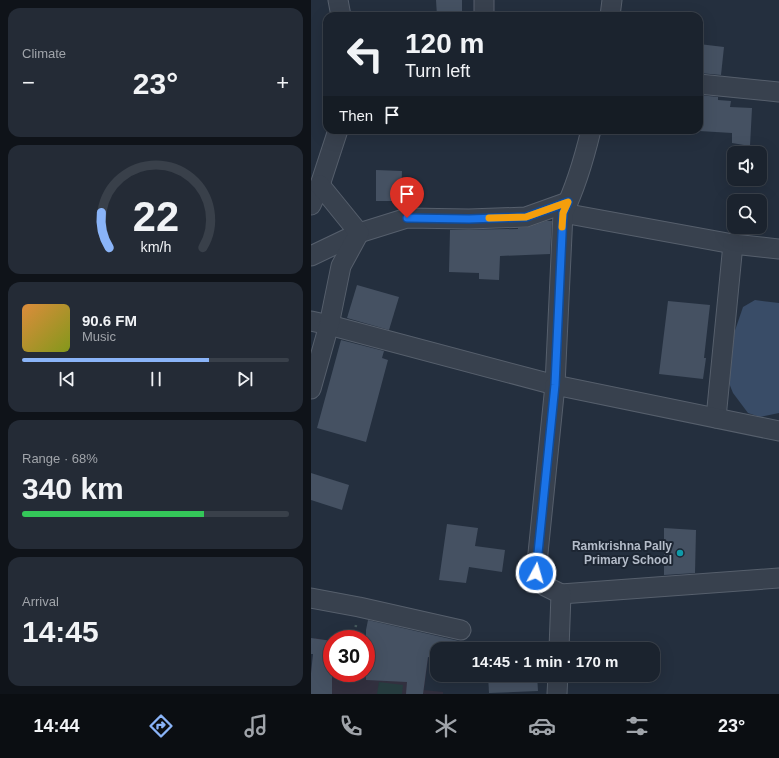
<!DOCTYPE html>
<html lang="en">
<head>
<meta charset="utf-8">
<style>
	body { margin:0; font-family:Arial,sans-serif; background:#242b36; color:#f1f3f6; height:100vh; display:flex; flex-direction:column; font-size:15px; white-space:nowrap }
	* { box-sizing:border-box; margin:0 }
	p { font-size:13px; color:#a0a4aa }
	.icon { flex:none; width:22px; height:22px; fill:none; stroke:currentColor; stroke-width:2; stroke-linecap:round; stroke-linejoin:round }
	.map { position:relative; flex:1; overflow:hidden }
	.panel { display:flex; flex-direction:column; gap:8px; padding:8px; background:#0f1319; width:311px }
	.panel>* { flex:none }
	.guide { position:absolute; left:12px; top:12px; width:380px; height:122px; border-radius:12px; box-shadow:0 4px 16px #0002,0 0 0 1px #39404a; background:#1b232e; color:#f1f3f6; overflow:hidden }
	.buttons { position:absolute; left:416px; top:146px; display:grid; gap:8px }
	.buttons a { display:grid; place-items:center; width:40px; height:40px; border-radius:8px; background:#1b232e; box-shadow:0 4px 16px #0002,0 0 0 1px #39404a; font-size:20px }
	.speed { position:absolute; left:12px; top:630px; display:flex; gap:8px; font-size:20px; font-weight:700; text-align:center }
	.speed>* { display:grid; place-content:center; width:52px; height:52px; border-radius:50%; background:#1b232e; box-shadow:0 4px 16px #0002,0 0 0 1px #39404a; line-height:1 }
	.speed .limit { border:6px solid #d22; background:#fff; color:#111 }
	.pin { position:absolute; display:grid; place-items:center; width:34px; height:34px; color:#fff; margin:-41px -17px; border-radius:50% 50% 50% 0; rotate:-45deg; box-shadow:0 0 4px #0007 }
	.pin .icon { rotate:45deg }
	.me { position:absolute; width:44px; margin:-22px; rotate:6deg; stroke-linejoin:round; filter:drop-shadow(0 0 3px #0008) }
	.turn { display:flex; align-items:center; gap:14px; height:84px; padding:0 16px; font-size:18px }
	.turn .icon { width:52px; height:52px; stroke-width:2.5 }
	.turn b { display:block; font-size:28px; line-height:34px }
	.then { display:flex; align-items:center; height:38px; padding:0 16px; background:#0003; gap:8px; font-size:15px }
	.big { font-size:30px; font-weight:800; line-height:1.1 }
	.panel .card { flex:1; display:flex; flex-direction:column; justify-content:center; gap:6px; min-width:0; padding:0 14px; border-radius:12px; background:#242b36 }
	.panel .dial { align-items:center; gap:0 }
	.dial svg { height:104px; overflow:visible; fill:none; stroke:#39404a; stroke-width:7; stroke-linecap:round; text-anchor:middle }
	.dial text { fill:#f1f3f6; stroke:none }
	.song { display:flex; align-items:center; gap:12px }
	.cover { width:48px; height:48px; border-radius:6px; background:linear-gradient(135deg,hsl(30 70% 55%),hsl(70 70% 35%)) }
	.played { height:4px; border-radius:2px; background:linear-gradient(90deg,#8ab4f8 70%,#39404a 70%) }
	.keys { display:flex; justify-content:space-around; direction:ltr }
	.heat { display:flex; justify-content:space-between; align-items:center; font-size:22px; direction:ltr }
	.charge { height:6px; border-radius:3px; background:linear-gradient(90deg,#34c759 68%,#39404a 0) }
	.trip { position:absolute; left:119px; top:642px; width:230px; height:40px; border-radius:12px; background:#1b232e; box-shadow:0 4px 16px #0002,0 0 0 1px #39404a; font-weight:800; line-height:40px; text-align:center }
	.tab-bar { display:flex; height:64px; justify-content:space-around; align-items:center; background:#0b0e12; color:#a0a4aa }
	.tab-bar .icon { width:28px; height:28px }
	.tab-bar .selected { color:#8ab4f8 }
	.tab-bar b { font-size:18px; color:#f1f3f6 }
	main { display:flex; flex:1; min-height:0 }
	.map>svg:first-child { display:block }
</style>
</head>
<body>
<main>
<section class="panel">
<div class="card"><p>Climate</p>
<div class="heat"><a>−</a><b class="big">23°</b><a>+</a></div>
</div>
<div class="card dial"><svg viewBox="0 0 100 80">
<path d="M14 69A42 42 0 1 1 86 69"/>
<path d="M14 69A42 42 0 0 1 8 42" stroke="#8ab4f8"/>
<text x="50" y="56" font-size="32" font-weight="700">22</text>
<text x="50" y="72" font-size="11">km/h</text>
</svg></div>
<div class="card">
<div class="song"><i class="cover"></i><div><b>90.6 FM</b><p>Music</p></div></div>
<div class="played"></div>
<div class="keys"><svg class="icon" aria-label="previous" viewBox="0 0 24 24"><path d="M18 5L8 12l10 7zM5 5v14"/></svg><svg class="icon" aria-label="pause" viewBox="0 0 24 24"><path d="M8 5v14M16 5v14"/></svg><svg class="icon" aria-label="next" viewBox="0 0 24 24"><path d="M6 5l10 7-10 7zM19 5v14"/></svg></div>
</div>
<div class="card"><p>Range · 68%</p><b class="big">340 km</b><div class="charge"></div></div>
<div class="card"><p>Arrival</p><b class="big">14:45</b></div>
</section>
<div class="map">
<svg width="468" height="694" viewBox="0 0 468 694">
	<rect width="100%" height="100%" fill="#242f3e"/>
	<polygon fill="#32303f" points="4,638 21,641 21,673 55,673 117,659 113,690 132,692 132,694 0,694 0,673"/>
	<polygon fill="#263c3f" points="68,682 92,685 91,694 66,694"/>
	<polygon fill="#394c67" points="444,300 468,303 468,413 449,417 437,413 422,393 418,383 418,348 432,307"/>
	<g fill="#455162">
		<polygon points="125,0 151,0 151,16 126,16"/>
		<polygon points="388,44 413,47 410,75 388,73"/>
		<polygon points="388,95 407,97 407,100 420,101 419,107 441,108 439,146 421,143 421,133 388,131"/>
		<polygon points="65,170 91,171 90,201 65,201"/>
		<polygon points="235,221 241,221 239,254 189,256 188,280 168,279 168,273 138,272 139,230 207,229 207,228 218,227"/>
		<polygon points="46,285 88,297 78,330 36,318"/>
		<polygon points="357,301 399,305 393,358 395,358 392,379 348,374"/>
		<polygon points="30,340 73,351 71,358 77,360 55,442 6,428"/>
		<polygon points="0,473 38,485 31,510 0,500"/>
		<polygon points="136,524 167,528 164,546 194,550 191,572 158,567 155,583 128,580"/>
		<polygon points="353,528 385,530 384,573 353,575"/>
		<polygon points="57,620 148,641 146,649 126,649 126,659 117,657 112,694 95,694 96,682 55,680 55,630"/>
		<polygon points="0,638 21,641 21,694 0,694 0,673 2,654 0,654"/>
		<polygon points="177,675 226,675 227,691 178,693"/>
	</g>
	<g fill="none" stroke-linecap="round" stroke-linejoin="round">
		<defs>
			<g id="minor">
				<polyline points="27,0 30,16"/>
				<polyline points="173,16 173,0"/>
				<polyline points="299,16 301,0"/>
				<polyline points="388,84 468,92"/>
				<polyline points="0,205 9,185 27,130"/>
				<polyline points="252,213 422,244 468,249"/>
				<polyline points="0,256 48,233 96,218 158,219 215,217 257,202"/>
				<path d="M0 321 18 325 244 385 252 213C265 187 273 159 280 130"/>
				<polyline points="0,389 18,325 30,266 48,233 9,185"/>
				<polyline points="405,418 422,244"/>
				<polyline points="250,594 468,578"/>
				<polyline points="0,598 48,607 150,630"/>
				<polyline points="248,649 250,594 234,586 225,573 244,385 468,431"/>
				<polyline points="246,694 247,675"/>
			</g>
		</defs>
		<use href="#minor" stroke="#565f6c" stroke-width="21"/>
		<polyline stroke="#44595c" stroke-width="2.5" stroke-dasharray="3 3" stroke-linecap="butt" points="43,639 45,625"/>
		<use href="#minor" stroke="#38414e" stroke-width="19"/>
	</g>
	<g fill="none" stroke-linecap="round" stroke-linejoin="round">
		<defs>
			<polyline id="route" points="96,218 158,219 215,217 257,202 252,213 244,385 225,573"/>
		</defs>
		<use href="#route" stroke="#114b97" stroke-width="10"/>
		<use href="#route" stroke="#1a73e8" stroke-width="7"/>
		<polyline stroke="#f59e0b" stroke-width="7" points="178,218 215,217 257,202 252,213 251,227"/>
	</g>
	<circle fill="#0f9aa8" stroke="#1d2633" stroke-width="1.5" cx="369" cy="553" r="4"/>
	<g text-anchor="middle" stroke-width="4" stroke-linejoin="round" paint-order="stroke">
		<g font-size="12" font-weight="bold" fill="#b4bcc9" stroke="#1d2633" text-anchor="end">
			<text x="361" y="550">Ramkrishna Pally<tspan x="361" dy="14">Primary School</tspan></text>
		</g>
	</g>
</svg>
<div class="buttons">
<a><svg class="icon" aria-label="sound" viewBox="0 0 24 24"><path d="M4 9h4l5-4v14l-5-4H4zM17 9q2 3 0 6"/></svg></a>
<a><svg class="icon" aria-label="search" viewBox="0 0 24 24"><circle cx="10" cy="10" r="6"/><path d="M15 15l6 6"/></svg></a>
</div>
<div class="speed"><div class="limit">30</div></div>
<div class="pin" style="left:96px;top:218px;background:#d93025"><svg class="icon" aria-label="arrive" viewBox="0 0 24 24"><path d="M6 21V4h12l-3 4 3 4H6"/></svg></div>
<svg class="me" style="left:225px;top:573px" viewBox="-20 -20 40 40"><circle r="17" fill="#1a73e8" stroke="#fff" stroke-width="3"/><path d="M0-11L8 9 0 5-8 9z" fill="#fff"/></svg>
<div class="trip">14:45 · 1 min · 170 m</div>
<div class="guide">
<div class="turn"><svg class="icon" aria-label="left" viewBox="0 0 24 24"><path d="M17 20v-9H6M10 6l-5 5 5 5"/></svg><div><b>120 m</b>Turn left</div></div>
<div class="then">Then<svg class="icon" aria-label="arrive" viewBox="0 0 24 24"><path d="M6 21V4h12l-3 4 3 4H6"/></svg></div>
</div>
</div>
</main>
<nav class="tab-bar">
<b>14:44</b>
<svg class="icon selected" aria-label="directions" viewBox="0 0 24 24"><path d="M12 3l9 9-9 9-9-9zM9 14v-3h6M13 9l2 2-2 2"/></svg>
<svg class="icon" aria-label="music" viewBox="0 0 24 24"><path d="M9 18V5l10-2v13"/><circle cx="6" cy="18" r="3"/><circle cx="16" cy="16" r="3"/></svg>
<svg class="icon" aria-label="phone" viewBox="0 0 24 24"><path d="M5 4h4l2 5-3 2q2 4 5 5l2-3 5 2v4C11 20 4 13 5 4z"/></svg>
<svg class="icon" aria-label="climate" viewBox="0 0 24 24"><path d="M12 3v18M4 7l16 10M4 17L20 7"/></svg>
<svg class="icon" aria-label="car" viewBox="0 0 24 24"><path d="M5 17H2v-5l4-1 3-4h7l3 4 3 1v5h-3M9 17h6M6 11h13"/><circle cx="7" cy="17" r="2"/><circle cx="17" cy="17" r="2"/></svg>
<svg class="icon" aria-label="filters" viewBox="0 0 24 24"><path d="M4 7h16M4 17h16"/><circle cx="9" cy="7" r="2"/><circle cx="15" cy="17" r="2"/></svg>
<b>23°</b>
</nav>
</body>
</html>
